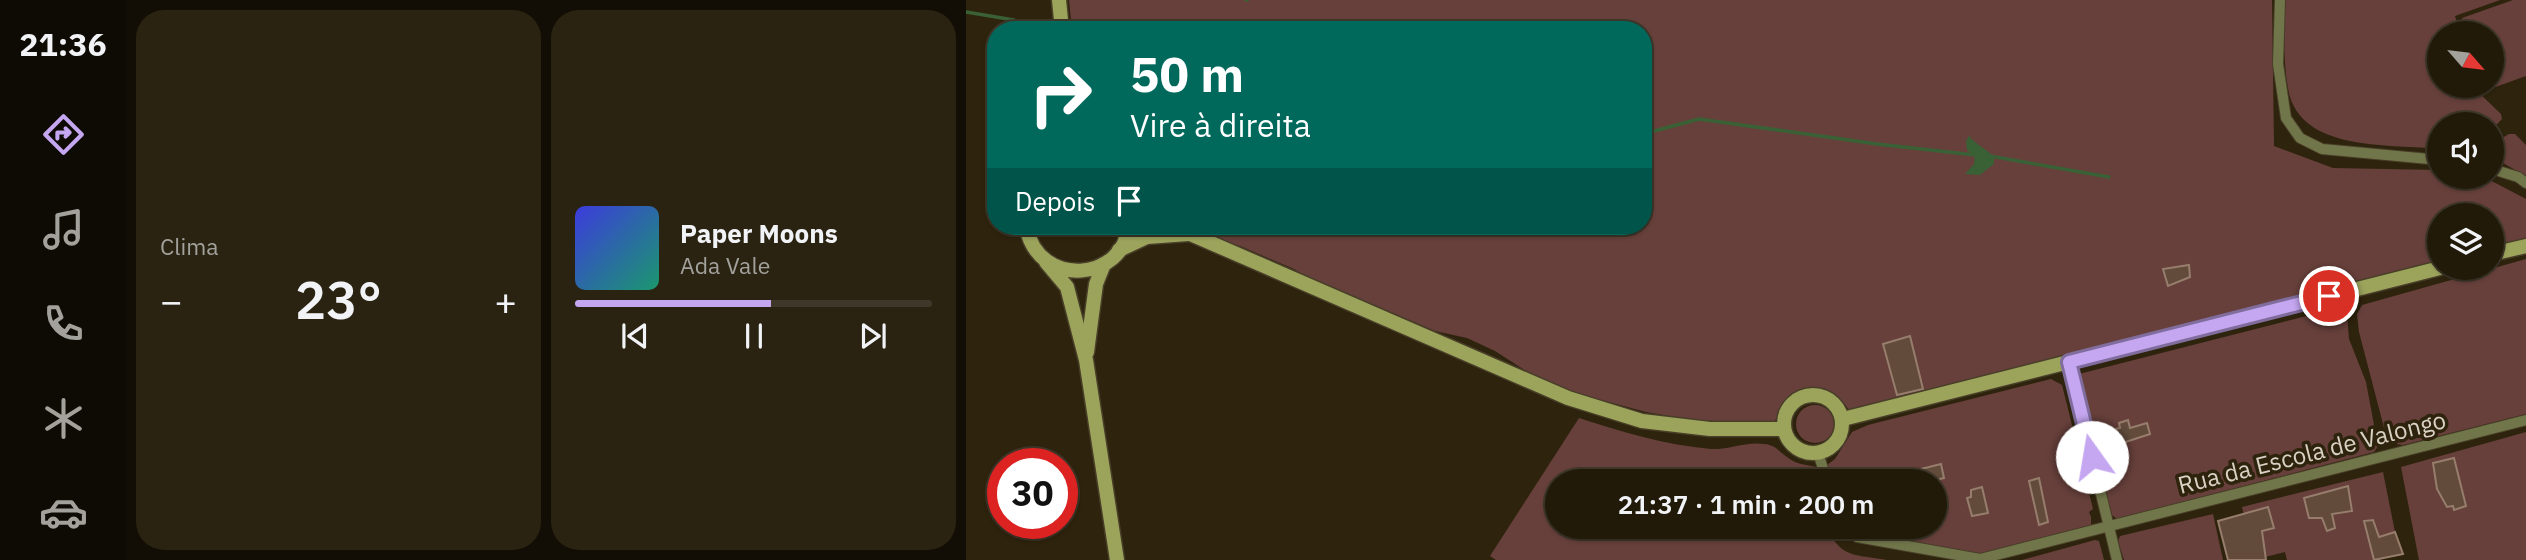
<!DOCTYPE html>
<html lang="pt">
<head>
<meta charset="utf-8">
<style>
	body { margin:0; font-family:"IBM Plex Sans",sans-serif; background:#2a2312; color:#f1f3f6; height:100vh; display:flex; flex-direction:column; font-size:26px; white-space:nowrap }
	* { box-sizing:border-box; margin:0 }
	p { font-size:23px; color:#a2a19c }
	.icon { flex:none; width:38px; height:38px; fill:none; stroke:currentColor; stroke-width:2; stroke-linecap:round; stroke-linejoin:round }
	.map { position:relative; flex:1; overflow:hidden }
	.panel { display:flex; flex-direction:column; gap:10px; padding:10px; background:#130e05; width:840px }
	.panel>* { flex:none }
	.guide { position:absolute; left:21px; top:21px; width:665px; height:214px; border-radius:28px; box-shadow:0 2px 5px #0004,0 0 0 2px #3f382a; background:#00695c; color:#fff; overflow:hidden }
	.needle { width:46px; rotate:118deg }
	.buttons { position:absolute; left:1461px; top:21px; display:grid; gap:14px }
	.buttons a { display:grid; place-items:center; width:77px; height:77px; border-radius:50%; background:#221a09; box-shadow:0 2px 5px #0004,0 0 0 2px #3f382a; font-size:35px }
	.speed { position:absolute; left:21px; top:448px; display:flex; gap:14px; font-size:35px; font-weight:700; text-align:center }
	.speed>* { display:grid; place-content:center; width:91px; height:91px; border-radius:50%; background:#221a09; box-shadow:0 2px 5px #0004,0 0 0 2px #3f382a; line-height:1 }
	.speed .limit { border:10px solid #d22; background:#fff; color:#111 }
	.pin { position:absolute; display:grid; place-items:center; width:60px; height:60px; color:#fff; margin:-30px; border:4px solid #fff; border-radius:50%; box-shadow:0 2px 7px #0007 }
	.me { position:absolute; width:77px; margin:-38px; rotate:347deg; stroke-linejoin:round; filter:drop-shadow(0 0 5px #0008) }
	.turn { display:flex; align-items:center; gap:24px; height:147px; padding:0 28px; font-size:32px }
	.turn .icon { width:91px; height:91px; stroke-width:2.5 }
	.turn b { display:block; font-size:49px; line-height:60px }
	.then { display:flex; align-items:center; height:66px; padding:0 28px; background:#0003; gap:14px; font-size:26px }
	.big { font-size:52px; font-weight:600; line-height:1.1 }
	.panel .tile { flex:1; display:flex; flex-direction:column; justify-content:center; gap:10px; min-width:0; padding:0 24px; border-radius:28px; background:#2a2312 }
	.song { display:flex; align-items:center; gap:21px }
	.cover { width:84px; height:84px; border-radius:10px; background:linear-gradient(135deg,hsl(240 70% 55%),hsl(160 70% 35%)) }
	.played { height:7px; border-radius:4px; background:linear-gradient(90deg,#c5a7f1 55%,#3f382a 55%) }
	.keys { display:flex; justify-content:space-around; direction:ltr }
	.heat { display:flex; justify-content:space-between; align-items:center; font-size:38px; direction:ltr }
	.panel .tiles { flex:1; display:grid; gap:10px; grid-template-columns:repeat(2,1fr) }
	.trip { position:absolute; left:579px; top:469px; width:402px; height:70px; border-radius:35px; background:#221a09; box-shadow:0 2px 5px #0004,0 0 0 2px #3f382a; font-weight:600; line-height:70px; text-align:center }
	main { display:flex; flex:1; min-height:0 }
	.menu { display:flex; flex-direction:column; width:126px; justify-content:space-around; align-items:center; background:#0e0a04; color:#a2a19c }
	.menu .icon { width:49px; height:49px }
	.menu .active { color:#c5a7f1 }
	.menu b { font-size:32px; color:#f1f3f6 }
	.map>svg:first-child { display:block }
</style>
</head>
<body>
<main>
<nav class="menu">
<b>21:36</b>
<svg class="icon active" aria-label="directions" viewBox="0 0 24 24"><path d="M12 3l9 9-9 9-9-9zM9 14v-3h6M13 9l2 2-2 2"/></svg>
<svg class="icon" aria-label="music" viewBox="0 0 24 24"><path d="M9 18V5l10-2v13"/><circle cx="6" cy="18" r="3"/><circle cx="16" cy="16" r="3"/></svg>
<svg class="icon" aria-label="phone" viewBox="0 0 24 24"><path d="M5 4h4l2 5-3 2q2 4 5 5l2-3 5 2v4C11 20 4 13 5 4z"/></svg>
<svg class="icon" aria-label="climate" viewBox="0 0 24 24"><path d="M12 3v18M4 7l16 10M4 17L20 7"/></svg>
<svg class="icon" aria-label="car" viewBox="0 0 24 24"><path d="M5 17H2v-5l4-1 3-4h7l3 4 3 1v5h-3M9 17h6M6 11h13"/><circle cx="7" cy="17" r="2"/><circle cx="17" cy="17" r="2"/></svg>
</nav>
<section class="panel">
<div class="tiles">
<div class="tile"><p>Clima</p>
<div class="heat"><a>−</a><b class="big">23°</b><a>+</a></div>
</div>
<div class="tile">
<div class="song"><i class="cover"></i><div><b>Paper Moons</b><p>Ada Vale</p></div></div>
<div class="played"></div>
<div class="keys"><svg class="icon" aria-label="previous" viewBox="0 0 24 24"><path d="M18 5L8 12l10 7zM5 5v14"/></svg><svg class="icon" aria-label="pause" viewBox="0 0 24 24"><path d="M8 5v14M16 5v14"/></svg><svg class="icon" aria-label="next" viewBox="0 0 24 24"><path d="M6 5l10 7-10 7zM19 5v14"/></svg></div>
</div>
</div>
</section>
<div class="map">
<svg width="1560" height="560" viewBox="0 0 1560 560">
	<rect width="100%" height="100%" fill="#2e230c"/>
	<g fill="#67403b">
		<path d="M103 0H1306L1308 146 1367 168 1473 170 1474 177H1518L1560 199V246L1526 254V215H1474V268L883 410C859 373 825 385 809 421L790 424 721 419 680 412 609 393 571 378 529 351 501 338 469 331 415 308 386 299 345 280 328 269 274 246 261 245 223 226H677V30H106Z"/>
		<path d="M1318 0H1534L1489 16 1494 33H1474V86H1510L1511 91 1535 114 1536 119 1526 129V124H1474L1473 149C1428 144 1341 152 1324 97 1317 72 1318 27 1318 0Z"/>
		<polygon points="1547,0 1560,0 1560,76 1521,90 1520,86 1526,86 1526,33 1502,33 1496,18"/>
		<polygon points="1543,134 1549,134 1560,145 1560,176 1528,158 1526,151 1529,142"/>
		<polygon points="1560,259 1560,414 1437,445 1422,443 1393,332 1391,314 1396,305"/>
		<polygon points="1364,310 1375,310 1381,314 1383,339 1400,382 1412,446 1408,452 1151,519 1146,515 1144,506 1137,506 1108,383 1113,374"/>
		<polygon points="1085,379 1096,385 1127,509 1123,512 1125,517 1125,525 1002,557 891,537 880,527 970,527 970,481 861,481 857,468 869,459 886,432 902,425"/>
		<circle cx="849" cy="424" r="19"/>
		<path d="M613 418C657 432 699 445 745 449 762 450 781 441 798 444 810 445 812 451 821 457 829 464 840 465 851 467L852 481H592V527H860C876 559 888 554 921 560H530L524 556Z"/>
		<polygon points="1560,432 1560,560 1453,560 1435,467"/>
		<polygon points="1417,472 1429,532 1413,537 1407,520 1398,521 1408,560 1321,560 1319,552 1299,557 1285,544 1276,507"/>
		<polygon points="1247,514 1257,560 1158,560 1152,541 1154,536"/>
		<polygon points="1129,540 1133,541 1138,560 1056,560"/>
	</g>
	<path fill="#3a6036" d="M1003 136C1010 145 1020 148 1028 157V164L1014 175 999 174 1008 164 1009 156 1001 150 1000 141Z"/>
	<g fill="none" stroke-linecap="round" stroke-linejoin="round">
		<g stroke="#3a6036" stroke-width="3.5">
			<polyline points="280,0 281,0"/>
			<polyline points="0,12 48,20 72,30"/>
			<polyline points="677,134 733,119 911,144 1009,155"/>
			<polyline points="1024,156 1143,177"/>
		</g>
	</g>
	<g fill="#624b3b" stroke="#967d6c" stroke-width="2">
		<polygon points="1223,265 1224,277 1202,286 1197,269"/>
		<polygon points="944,336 957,389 931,395 917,344"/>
		<polygon points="1162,420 1164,428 1181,423 1184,434 1141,448 1136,432 1154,428 1153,423"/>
		<polygon points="1488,458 1500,506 1488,510 1487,506 1481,507 1471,489 1467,463"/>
		<polygon points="975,464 978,478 966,481 949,481 947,471"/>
		<polygon points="1073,478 1082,522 1073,525 1063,481"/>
		<polygon points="1382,486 1386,511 1366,514 1369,528 1361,531 1356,518 1343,518 1338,498"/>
		<polygon points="1016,487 1022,513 1006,516 1001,498 1005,497 1005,490"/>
		<polygon points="1302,507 1308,528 1296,531 1300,560 1262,560 1252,521"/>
		<polygon points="1407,520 1413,537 1429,532 1437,554 1408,560 1398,521"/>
	</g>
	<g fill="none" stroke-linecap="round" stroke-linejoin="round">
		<defs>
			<g id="street">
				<polyline points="1314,0 1312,64 1320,118 1334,138 1356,149 1474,160"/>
				<polyline points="1526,169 1552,177 1560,183"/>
				<polyline points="1103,362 1151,560"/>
				<polyline points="852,453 861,481"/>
				<polyline points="880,527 891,537 1014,559 1560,420"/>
			</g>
			<g id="secondary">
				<polyline points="93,0 96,30"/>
				<path d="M60 226C72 291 160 280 162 226"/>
				<polyline points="206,226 602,398 676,421 744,429 818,429"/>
				<polyline points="153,250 181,237 222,234"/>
				<polyline points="1526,254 1560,246"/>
				<polyline points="80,262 101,287 120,360 151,560"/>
				<polyline points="121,352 130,284 138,264"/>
				<circle cx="847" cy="424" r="29"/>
				<polyline points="877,419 1474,268"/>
			</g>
		</defs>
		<use href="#street" stroke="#493f29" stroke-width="12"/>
		<use href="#secondary" stroke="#493f29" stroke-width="17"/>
		<use href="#street" stroke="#71764a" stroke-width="10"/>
		<use href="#secondary" stroke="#9ca45c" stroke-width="14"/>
	</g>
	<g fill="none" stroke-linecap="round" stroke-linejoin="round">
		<defs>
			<polyline id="route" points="1126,457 1103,362 1363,296"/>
		</defs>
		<use href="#route" stroke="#806d9d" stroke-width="18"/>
		<use href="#route" stroke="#c5a7f1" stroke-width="12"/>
	</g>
	<g text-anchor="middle" stroke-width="7" stroke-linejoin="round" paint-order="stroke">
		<g font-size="24" fill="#d9d2c4" stroke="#2e230c">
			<text transform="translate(1346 453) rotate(-14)" y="8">Rua da Escola de Valongo</text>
		</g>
	</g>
</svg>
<div class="buttons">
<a><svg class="needle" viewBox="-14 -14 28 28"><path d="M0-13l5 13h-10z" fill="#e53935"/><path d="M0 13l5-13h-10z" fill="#a2a19c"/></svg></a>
<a><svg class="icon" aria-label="sound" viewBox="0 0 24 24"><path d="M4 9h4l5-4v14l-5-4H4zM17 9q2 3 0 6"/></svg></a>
<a><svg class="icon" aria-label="layers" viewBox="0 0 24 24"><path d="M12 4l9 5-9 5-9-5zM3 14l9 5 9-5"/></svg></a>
</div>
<div class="speed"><div class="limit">30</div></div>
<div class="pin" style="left:1363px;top:296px;background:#d93025"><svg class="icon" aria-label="arrive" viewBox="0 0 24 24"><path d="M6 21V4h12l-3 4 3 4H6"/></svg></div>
<svg class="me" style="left:1126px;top:457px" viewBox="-20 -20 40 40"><circle r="19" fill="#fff"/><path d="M0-13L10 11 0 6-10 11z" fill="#c5a7f1"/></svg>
<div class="trip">21:37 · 1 min · 200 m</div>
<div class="guide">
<div class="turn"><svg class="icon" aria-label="right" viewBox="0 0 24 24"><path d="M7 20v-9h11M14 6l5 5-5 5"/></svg><div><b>50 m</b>Vire à direita</div></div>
<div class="then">Depois<svg class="icon" aria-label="arrive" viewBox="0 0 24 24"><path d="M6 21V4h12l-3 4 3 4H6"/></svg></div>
</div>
</div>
</main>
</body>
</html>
